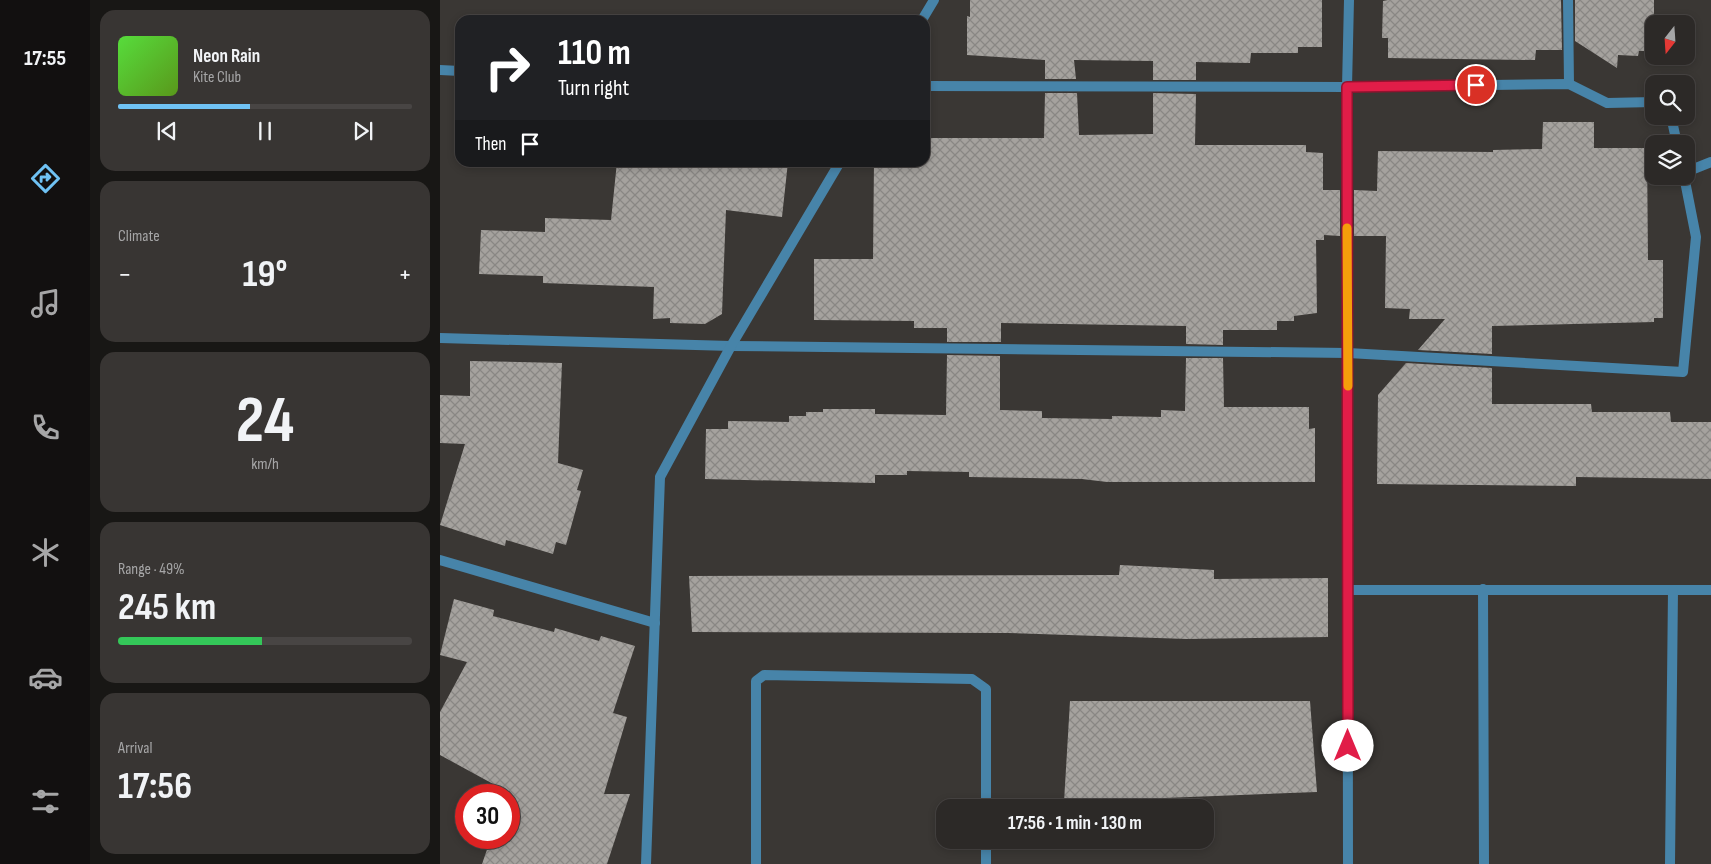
<!DOCTYPE html>
<html lang="en">
<head>
<meta charset="utf-8">
<style>
	body { margin:0; font-family:"Sofia Sans Condensed",sans-serif; background:#383533; color:#f1f3f6; height:100vh; display:flex; flex-direction:column; font-size:19px; white-space:nowrap }
	* { box-sizing:border-box; margin:0 }
	p { font-size:16px; color:#a6a6a7 }
	.icon { flex:none; width:28px; height:28px; fill:none; stroke:currentColor; stroke-width:2; stroke-linecap:round; stroke-linejoin:round }
	.map { position:relative; flex:1; overflow:hidden }
	.panel { display:flex; flex-direction:column; gap:10px; padding:10px; background:#181715; width:350px }
	.panel>* { flex:none }
	.top-card { position:absolute; left:15px; top:15px; width:475px; height:152px; border-radius:15px; box-shadow:0 2px 8px #0003,0 0 0 1px #484544; background:#202124; color:#fff; overflow:hidden }
	.needle { width:32px; rotate:197deg }
	.tools { position:absolute; left:1205px; top:15px; display:grid; gap:10px }
	.tools a { display:grid; place-items:center; width:50px; height:50px; border-radius:10px; background:#2c2927; box-shadow:0 2px 8px #0003,0 0 0 1px #484544; font-size:25px }
	.speed { position:absolute; left:15px; top:784px; display:flex; gap:10px; font-size:25px; font-weight:700; text-align:center }
	.speed>* { display:grid; place-content:center; width:65px; height:65px; border-radius:50%; background:#2c2927; box-shadow:0 2px 8px #0003,0 0 0 1px #484544; line-height:1 }
	.speed .limit { border:8px solid #d22; background:#fff; color:#111 }
	.pin { position:absolute; display:grid; place-items:center; width:42px; height:42px; color:#fff; margin:-21px; border:2px solid #fff; border-radius:50%; box-shadow:0 1px 5px #0007 }
	.me { position:absolute; width:55px; margin:-28px; rotate:0deg; stroke-linejoin:round; filter:drop-shadow(0 0 4px #0008) }
	.turn { display:flex; align-items:center; gap:18px; height:105px; padding:0 20px; font-size:22px }
	.turn .icon { width:65px; height:65px; stroke-width:2.5 }
	.turn b { display:block; font-size:35px; line-height:42px }
	.then { display:flex; align-items:center; height:48px; padding:0 20px; background:#0003; gap:10px; font-size:19px }
	.big { font-size:38px; font-weight:700; line-height:1.1 }
	.panel .card { flex:1; display:flex; flex-direction:column; justify-content:center; gap:8px; min-width:0; padding:0 18px; border-radius:15px; background:#383533 }
	.panel .dial { align-items:center; gap:0 }
	.dial b { font-size:65px; line-height:1 }
	.song { display:flex; align-items:center; gap:15px }
	.cover { width:60px; height:60px; border-radius:8px; background:linear-gradient(135deg,hsl(110 70% 55%),hsl(90 70% 35%)) }
	.played { height:5px; border-radius:2px; background:linear-gradient(90deg,#6fc2f4 45%,#484544 45%) }
	.keys { display:flex; justify-content:space-around; direction:ltr }
	.heat { display:flex; justify-content:space-between; align-items:center; font-size:28px; direction:ltr }
	.charge { height:8px; border-radius:4px; background:linear-gradient(90deg,#34c759 49%,#484544 0) }
	.trip { position:absolute; left:496px; top:799px; width:278px; height:50px; border-radius:15px; background:#2c2927; box-shadow:0 2px 8px #0003,0 0 0 1px #484544; font-weight:700; line-height:50px; text-align:center }
	main { display:flex; flex:1; min-height:0 }
	.tabs { display:flex; flex-direction:column; width:90px; justify-content:space-around; align-items:center; background:#121010; color:#a6a6a7 }
	.tabs .icon { width:35px; height:35px }
	.tabs .selected { color:#6fc2f4 }
	.tabs b { font-size:22px; color:#f1f3f6 }
	.map>svg:first-child { display:block }
</style>
</head>
<body>
<main>
<nav class="tabs">
<b>17:55</b>
<svg class="icon selected" aria-label="directions" viewBox="0 0 24 24"><path d="M12 3l9 9-9 9-9-9zM9 14v-3h6M13 9l2 2-2 2"/></svg>
<svg class="icon" aria-label="music" viewBox="0 0 24 24"><path d="M9 18V5l10-2v13"/><circle cx="6" cy="18" r="3"/><circle cx="16" cy="16" r="3"/></svg>
<svg class="icon" aria-label="phone" viewBox="0 0 24 24"><path d="M5 4h4l2 5-3 2q2 4 5 5l2-3 5 2v4C11 20 4 13 5 4z"/></svg>
<svg class="icon" aria-label="climate" viewBox="0 0 24 24"><path d="M12 3v18M4 7l16 10M4 17L20 7"/></svg>
<svg class="icon" aria-label="car" viewBox="0 0 24 24"><path d="M5 17H2v-5l4-1 3-4h7l3 4 3 1v5h-3M9 17h6M6 11h13"/><circle cx="7" cy="17" r="2"/><circle cx="17" cy="17" r="2"/></svg>
<svg class="icon" aria-label="filters" viewBox="0 0 24 24"><path d="M4 7h16M4 17h16"/><circle cx="9" cy="7" r="2"/><circle cx="15" cy="17" r="2"/></svg>
</nav>
<section class="panel">
<div class="card">
<div class="song"><i class="cover"></i><div><b>Neon Rain</b><p>Kite Club</p></div></div>
<div class="played"></div>
<div class="keys"><svg class="icon" aria-label="previous" viewBox="0 0 24 24"><path d="M18 5L8 12l10 7zM5 5v14"/></svg><svg class="icon" aria-label="pause" viewBox="0 0 24 24"><path d="M8 5v14M16 5v14"/></svg><svg class="icon" aria-label="next" viewBox="0 0 24 24"><path d="M6 5l10 7-10 7zM19 5v14"/></svg></div>
</div>
<div class="card"><p>Climate</p>
<div class="heat"><a>−</a><b class="big">19°</b><a>+</a></div>
</div>
<div class="card dial"><b>24</b><p>km/h</p></div>
<div class="card"><p>Range · 49%</p><b class="big">245 km</b><div class="charge"></div></div>
<div class="card"><p>Arrival</p><b class="big">17:56</b></div>
</section>
<div class="map">
<svg width="1271" height="864" viewBox="0 0 1271 864">
	<defs>
		<pattern id="building-cross-hatch" width="8" height="8" patternUnits="userSpaceOnUse" patternTransform="scale(1.25)"><rect width="8" height="8" fill="#a5a29e"/><path d="M0 0l8 8M0 8l8-8" fill="none" stroke="#898784"/></pattern>
	</defs>
	<rect width="100%" height="100%" fill="#3a3734"/>
	<g fill="url(#building-cross-hatch)">
		<polygon points="530,0 882,0 882,47 858,47 858,53 811,53 810,63 756,62 756,80 713,80 713,61 634,60 636,79 605,79 605,60 527,55 527,16 530,17"/>
		<polygon points="948,0 1121,0 1122,50 1096,50 1095,60 948,58 948,38 942,38 943,1"/>
		<polygon points="1135,0 1214,0 1214,51 1199,51 1198,56 1178,55 1177,68 1135,41"/>
		<polygon points="605,93 637,93 639,135 713,134 713,93 756,94 755,145 866,145 866,152 883,153 883,190 900,190 900,236 884,235 884,240 876,240 877,313 854,316 854,321 837,321 837,330 783,330 783,345 746,344 746,326 561,323 561,342 507,342 507,328 474,328 474,321 374,320 374,259 433,259 434,162 485,162 485,138 604,138"/>
		<polygon points="1103,122 1154,122 1154,148 1207,148 1208,260 1223,260 1223,318 1214,318 1214,322 1052,326 1052,354 978,350 1005,319 969,319 970,309 945,308 946,236 914,236 914,190 937,191 938,151 1053,152 1053,150 1102,149"/>
		<polygon points="177,162 348,162 342,217 286,210 282,314 265,324 230,323 230,318 213,319 214,287 103,283 103,276 39,274 41,230 105,232 105,218 171,220"/>
		<polygon points="507,355 560,356 560,410 602,411 602,418 672,419 672,416 721,417 721,410 745,411 746,358 783,358 784,407 869,407 869,429 875,428 875,482 667,482 642,479 529,477 529,472 467,471 467,475 435,475 435,483 265,479 266,429 288,429 288,421 349,422 349,416 366,416 366,412 383,412 383,409 435,409 435,414 506,415"/>
		<polygon points="30,361 122,363 118,463 143,470 137,490 141,491 126,545 116,542 113,554 66,540 65,546 0,525 25,444 0,443 0,395 30,396"/>
		<polygon points="966,363 1052,368 1052,404 1151,404 1152,412 1230,412 1231,422 1271,422 1271,479 1136,477 1136,486 937,484 938,395"/>
		<polygon points="680,565 774,570 774,579 888,578 888,637 747,639 568,633 252,632 249,576 679,575"/>
		<polygon points="14,599 54,610 53,616 114,632 115,628 159,641 161,636 195,646 173,713 187,717 164,794 190,794 167,864 42,864 51,838 69,838 69,795 65,795 66,791 0,755 0,712 27,662 0,655"/>
		<polygon points="630,701 870,701 877,792 624,802"/>
	</g>
	<g fill="none" stroke-linecap="round" stroke-linejoin="round">
		<g stroke="#4784a9" stroke-width="10">
			<polyline points="1128,0 1129,84"/>
			<polyline points="482,20 494,0"/>
			<polyline points="0,70 20,71"/>
			<polyline points="485,86 907,87 1129,84 1167,103 1214,102"/>
			<polyline points="1231,116 1237,144"/>
			<polyline points="1246,172 1271,162"/>
			<polyline points="0,338 291,346 908,353 1243,372 1256,237 1244,176"/>
			<polyline points="0,560 215,623"/>
			<polyline points="1043,589 1044,864"/>
			<polyline points="908,590 1271,590"/>
			<polyline points="546,840 546,864"/>
			<polyline points="206,864 220,477 291,346 400,162"/>
			<polyline points="316,864 316,681 324,675 532,679 546,689 546,808"/>
			<polyline points="908,864 907,87 909,0"/>
			<polyline points="1230,864 1233,590"/>
		</g>
	</g>
	<g fill="none" stroke-linecap="round" stroke-linejoin="round">
		<defs>
			<polyline id="route" points="908,746 907,87 1036,85"/>
		</defs>
		<use href="#route" stroke="#92132f" stroke-width="12"/>
		<use href="#route" stroke="#e11d48" stroke-width="9"/>
		<polyline stroke="#f59e0b" stroke-width="9" points="907,228 908,386"/>
	</g>
</svg>
<div class="tools">
<a><svg class="needle" viewBox="-14 -14 28 28"><path d="M0-13l5 13h-10z" fill="#e53935"/><path d="M0 13l5-13h-10z" fill="#a6a6a7"/></svg></a>
<a><svg class="icon" aria-label="search" viewBox="0 0 24 24"><circle cx="10" cy="10" r="6"/><path d="M15 15l6 6"/></svg></a>
<a><svg class="icon" aria-label="layers" viewBox="0 0 24 24"><path d="M12 4l9 5-9 5-9-5zM3 14l9 5 9-5"/></svg></a>
</div>
<div class="speed"><div class="limit">30</div></div>
<div class="pin" style="left:1036px;top:85px;background:#d93025"><svg class="icon" aria-label="arrive" viewBox="0 0 24 24"><path d="M6 21V4h12l-3 4 3 4H6"/></svg></div>
<svg class="me" style="left:908px;top:746px" viewBox="-20 -20 40 40"><circle r="19" fill="#fff"/><path d="M0-13L10 11 0 6-10 11z" fill="#e11d48"/></svg>
<div class="trip">17:56 · 1 min · 130 m</div>
<div class="top-card">
<div class="turn"><svg class="icon" aria-label="right" viewBox="0 0 24 24"><path d="M7 20v-9h11M14 6l5 5-5 5"/></svg><div><b>110 m</b>Turn right</div></div>
<div class="then">Then<svg class="icon" aria-label="arrive" viewBox="0 0 24 24"><path d="M6 21V4h12l-3 4 3 4H6"/></svg></div>
</div>
</div>
</main>
</body>
</html>
